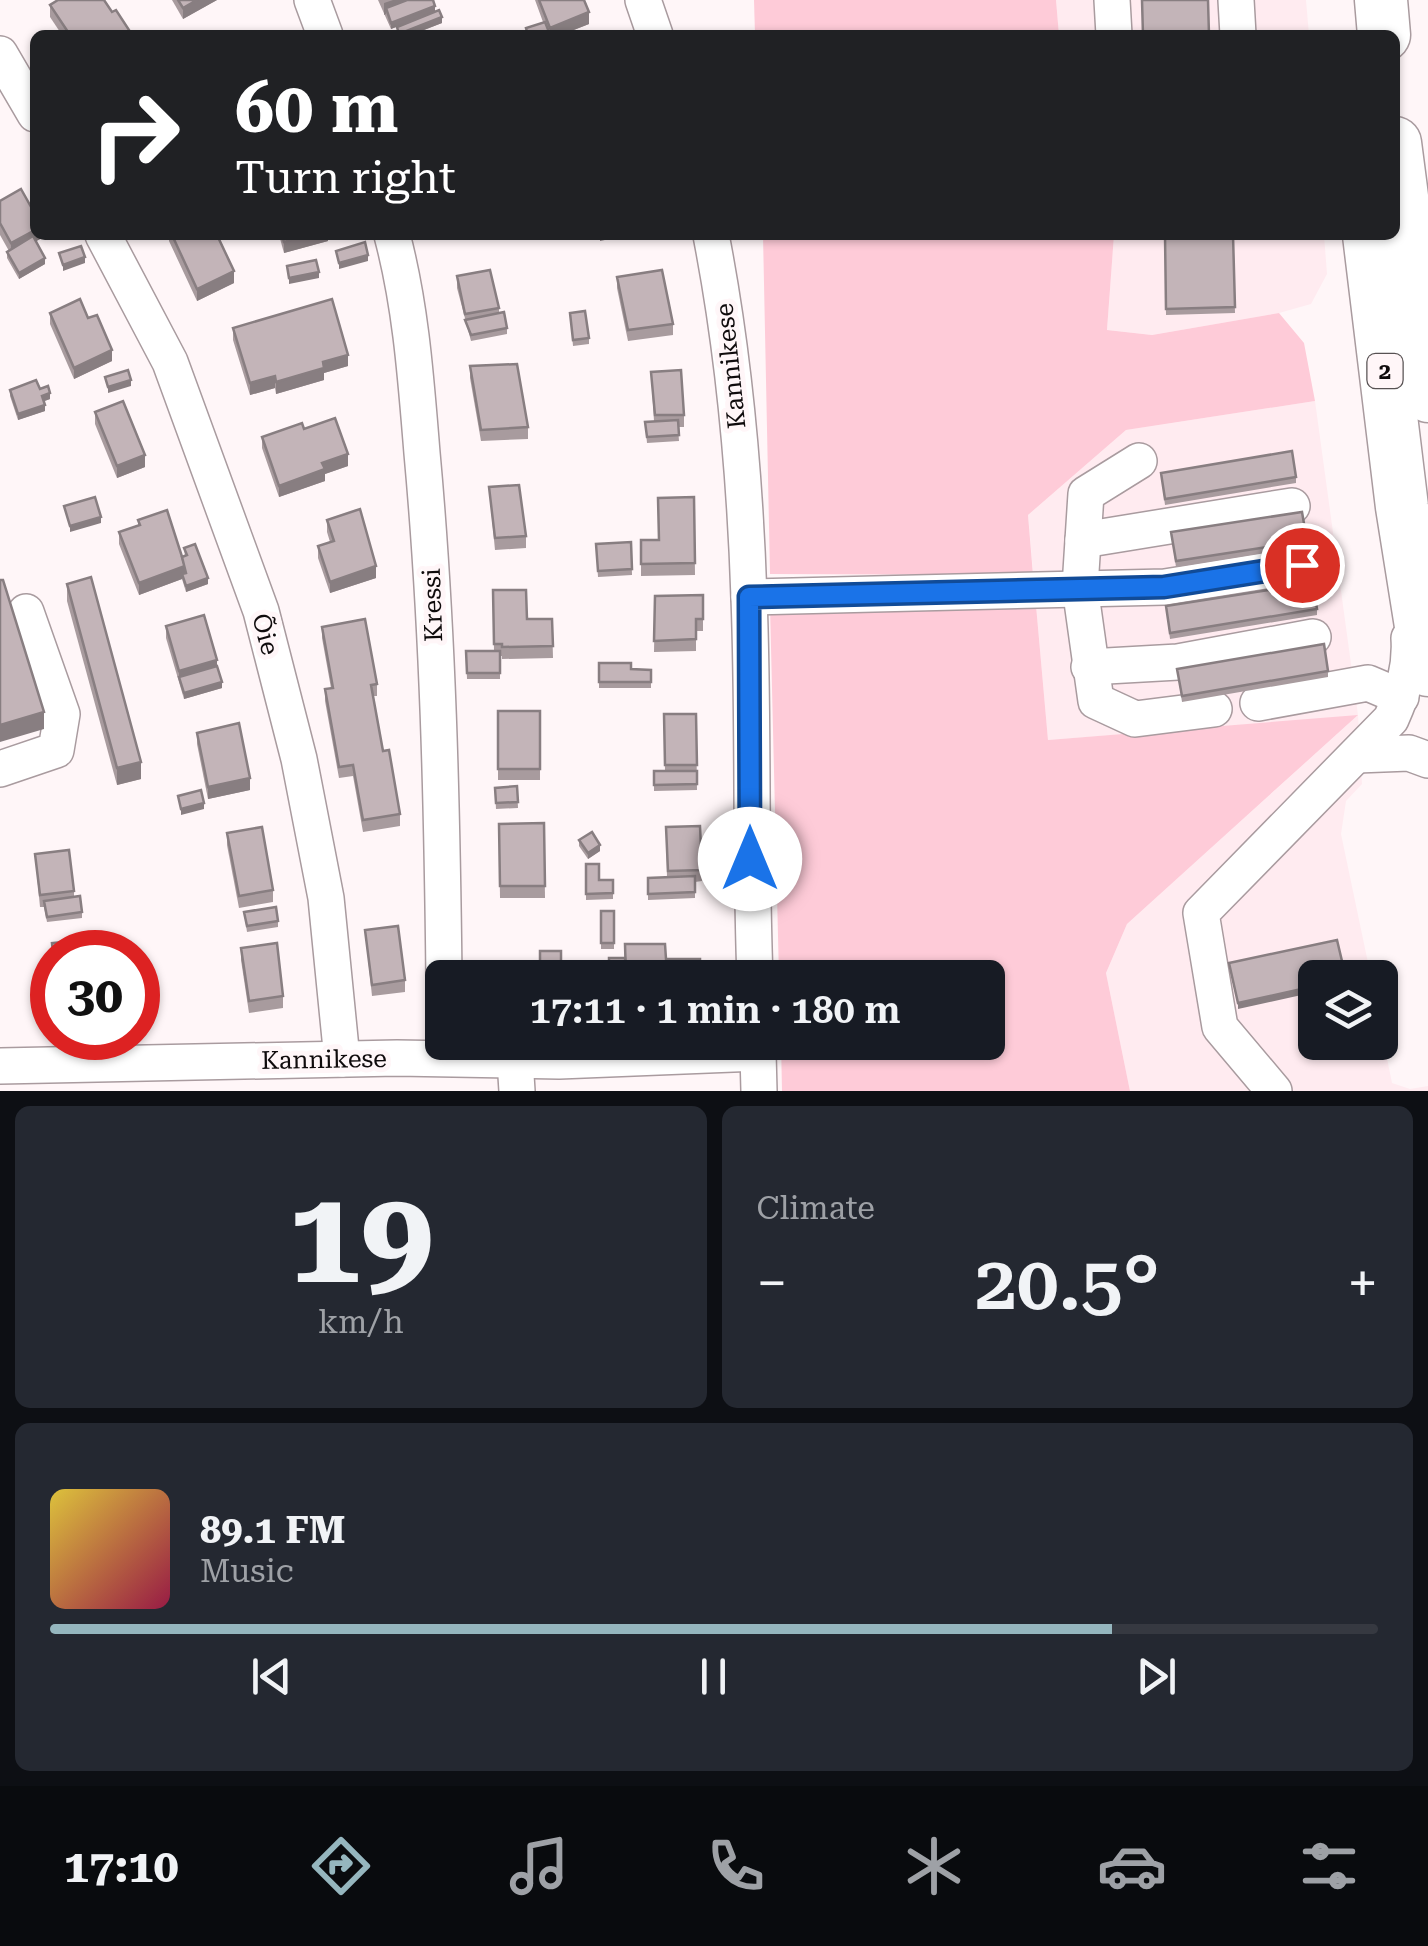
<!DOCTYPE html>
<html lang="en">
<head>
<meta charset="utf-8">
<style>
	body { margin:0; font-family:"Roboto Serif",serif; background:#242831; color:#f1f3f6; height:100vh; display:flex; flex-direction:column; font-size:38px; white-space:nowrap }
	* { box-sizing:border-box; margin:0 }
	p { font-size:32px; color:#9ea1a6 }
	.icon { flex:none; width:55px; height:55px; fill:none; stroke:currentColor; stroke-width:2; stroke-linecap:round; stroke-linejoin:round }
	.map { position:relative; height:1091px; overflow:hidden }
	.side { display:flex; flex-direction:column; gap:15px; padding:15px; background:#0d0f14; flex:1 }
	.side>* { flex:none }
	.top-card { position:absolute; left:30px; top:30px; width:1370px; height:210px; border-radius:15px; box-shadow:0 2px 8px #0004; background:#202124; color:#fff; overflow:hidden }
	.buttons { position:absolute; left:1298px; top:960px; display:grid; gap:20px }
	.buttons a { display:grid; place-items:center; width:100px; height:100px; border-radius:15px; background:#171b24; box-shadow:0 2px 8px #0004; font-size:50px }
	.speed { position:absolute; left:30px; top:930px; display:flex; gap:20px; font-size:50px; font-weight:700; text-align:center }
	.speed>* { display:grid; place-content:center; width:130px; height:130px; border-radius:50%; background:#171b24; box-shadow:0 2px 8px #0004; line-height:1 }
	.speed .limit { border:15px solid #d22; background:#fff; color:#111 }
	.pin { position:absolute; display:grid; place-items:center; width:85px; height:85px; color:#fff; margin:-42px; border:5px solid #fff; border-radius:50%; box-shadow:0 2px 10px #0007 }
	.me { position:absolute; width:110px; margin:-55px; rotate:0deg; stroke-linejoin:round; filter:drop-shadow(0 0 8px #0008) }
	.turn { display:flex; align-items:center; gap:35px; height:210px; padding:0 40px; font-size:45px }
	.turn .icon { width:130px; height:130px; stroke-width:2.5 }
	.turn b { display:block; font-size:70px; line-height:85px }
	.big { font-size:75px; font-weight:600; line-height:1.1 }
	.side .widget { flex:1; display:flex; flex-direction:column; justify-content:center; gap:15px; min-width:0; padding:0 35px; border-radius:15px; background:#242831 }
	.side .dial { align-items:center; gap:0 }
	.dial b { font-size:130px; line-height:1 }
	.song { display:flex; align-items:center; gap:30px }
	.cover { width:120px; height:120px; border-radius:15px; background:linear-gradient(135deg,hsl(50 70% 55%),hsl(340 70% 35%)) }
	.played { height:10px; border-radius:5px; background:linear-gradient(90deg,#95b6be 80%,#363941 80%) }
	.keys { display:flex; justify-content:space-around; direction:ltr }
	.heat { display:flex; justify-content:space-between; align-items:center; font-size:55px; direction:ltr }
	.side .tiles { flex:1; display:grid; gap:15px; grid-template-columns:1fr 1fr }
	.widget:last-child { grid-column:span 2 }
	.trip { position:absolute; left:425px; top:960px; width:580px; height:100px; border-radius:15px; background:#171b24; box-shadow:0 2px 8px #0004; font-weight:600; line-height:100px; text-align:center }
	.menu { display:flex; height:160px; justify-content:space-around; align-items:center; background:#090b0e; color:#9ea1a6 }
	.menu .icon { width:70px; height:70px }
	.menu .on { color:#95b6be }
	.menu b { font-size:45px; color:#f1f3f6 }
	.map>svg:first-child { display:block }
</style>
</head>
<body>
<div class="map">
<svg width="1428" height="1091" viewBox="0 0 1428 1091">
	<rect width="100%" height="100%" fill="#fff6f8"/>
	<g fill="#ffebf0">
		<polygon points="1056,0 1306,0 1309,35 1059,35"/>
		<polygon points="1114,235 1324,235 1327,274 1311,304 1279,313 1152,335 1107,330"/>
		<polygon points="1315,401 1358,715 1362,784 1346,801 1341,834 1371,977 1315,978 1315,1042 1380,1042 1380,1024 1392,1083 1410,1089 1428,1086 1428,1091 1130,1091 1106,973 1127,924 1357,716 1048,740 1028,515 1126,430"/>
	</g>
	<g fill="#fecbd8">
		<polygon points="754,0 1056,0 1059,35 755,35"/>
		<polygon points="763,235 1114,235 1107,330 1152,335 1279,313 1304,343 1315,401 1126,430 1028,515 1033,575 770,574"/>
		<polygon points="1035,594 1048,740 1358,715 1127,924 1106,973 1130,1091 782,1091 781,1043 988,1042 988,978 779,977 770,606"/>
	</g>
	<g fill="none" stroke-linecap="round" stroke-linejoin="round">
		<defs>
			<g id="minor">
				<polyline points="312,0 325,35"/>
				<polyline points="643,0 655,35"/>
				<polyline points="1112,0 1114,35"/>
				<polyline points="1236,0 1238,35"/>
				<polyline points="0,54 35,114"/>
				<polyline points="103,235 170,362 261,611 299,759 326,898 342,1059"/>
				<path d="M392 235C411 306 416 380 422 453 438 627 442 803 444 978"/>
				<path d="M711 235C734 353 745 477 749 598 754 724 750 851 755 978"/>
				<polyline points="1139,461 1086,494 1080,587 1096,701 1135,719 1214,709"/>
				<polyline points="1083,540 1292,506"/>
				<polyline points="749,597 1165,587 1302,565"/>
				<polyline points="1089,667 1178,662 1313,637"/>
				<polyline points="1258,703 1368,683 1401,697"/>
				<polyline points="1357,755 1409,753 1428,760"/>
				<polyline points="0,769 56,750 62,714 26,612"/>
				<polyline points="758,1053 759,1091"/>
				<polyline points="515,1060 517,1091"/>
				<polyline points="0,1066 397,1058 559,1061 758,1053 757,1042"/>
				<path d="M1274 1091 1220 1027 1201 913 1391 719C1403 692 1411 668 1409 638"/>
			</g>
			<g id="highway">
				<polyline points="1381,0 1384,35"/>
				<polyline points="1395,143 1428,396"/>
				<polyline points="1369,235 1402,507 1428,670"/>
			</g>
		</defs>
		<use href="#minor" stroke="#a99b9f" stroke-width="38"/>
		<use href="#highway" stroke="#a99b9f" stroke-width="55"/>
		<use href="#minor" stroke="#fff" stroke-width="35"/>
		<use href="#highway" stroke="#fff" stroke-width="52"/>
	</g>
	<g fill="#a89b9e">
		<polygon points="172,0 217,0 183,19"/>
		<polygon points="378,0 433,0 435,12 442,23 411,35 398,35 397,27 416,19 391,29"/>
		<polygon points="535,0 584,0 589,24 561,35 526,35 526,28 543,22"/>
		<polygon points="50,5 112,12 131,35 62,35 50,17"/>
		<polygon points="0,201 42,235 42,238 36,241 45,264 19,279 7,258 7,252 9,251 0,235"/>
		<polygon points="169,235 227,235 219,239 234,283 197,301 169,241"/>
		<polygon points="279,235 328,235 328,241 284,253"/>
		<polygon points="1165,235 1233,235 1235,313 1166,315"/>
		<polygon points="457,276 499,308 499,313 507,328 507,334 471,341 457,288"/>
		<polygon points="617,277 673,324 673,335 628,341 617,288"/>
		<polygon points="50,313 88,318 112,361 74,379 50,324"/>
		<polygon points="570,313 589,338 589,344 573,346"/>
		<polygon points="233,328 348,366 324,373 324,380 276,394 275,388 250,395 233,340"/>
		<polygon points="470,366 528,427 528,439 481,441 470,378"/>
		<polygon points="651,372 684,415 684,427 678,427 679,441 647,443 645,422 654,421"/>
		<polygon points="40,389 50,399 44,401 45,411 18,420 10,396 10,390"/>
		<polygon points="95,412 145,467 117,478 95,424"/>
		<polygon points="304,429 348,466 325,474 325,481 279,497 262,448 262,437"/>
		<polygon points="1161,473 1296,477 1296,483 1165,505"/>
		<polygon points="489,487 526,536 526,548 495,550"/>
		<polygon points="694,497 695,575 641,576 641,540 659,540"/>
		<polygon points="138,520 182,557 185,556 184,548 208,584 186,592 182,579 139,595 119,544 119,532 138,525"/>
		<polygon points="327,520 376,578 330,593 318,558 318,546 330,542 327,532"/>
		<polygon points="1171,532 1307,541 1307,546 1176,567"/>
		<polygon points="631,542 632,575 598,577 596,544"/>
		<polygon points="67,584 141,779 117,785 67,601"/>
		<polygon points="493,590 527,619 552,619 553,658 502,659 502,656 500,656 500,679 467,679 466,651 494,651"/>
		<polygon points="703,595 703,631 696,631 696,651 654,652 655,596"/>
		<polygon points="1166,606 1317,609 1317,615 1170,639"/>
		<polygon points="166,626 217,666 222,688 184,699 166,638"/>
		<polygon points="322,627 377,684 377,696 373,696 383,751 400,814 400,826 363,832 353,776 339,778 325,701 325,689 331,688 322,638"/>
		<polygon points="599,663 631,669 651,670 651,688 599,688"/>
		<polygon points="1177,669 1328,671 1328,677 1182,702"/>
		<rect x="498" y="711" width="42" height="69"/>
		<polygon points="664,714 696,714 697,790 654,791 654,771 665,771"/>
		<polygon points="197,733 250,790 208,799 197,744"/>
		<polygon points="517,786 518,808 496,809 495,788"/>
		<polygon points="544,823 545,898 500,898 499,824"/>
		<polygon points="700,826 702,881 695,882 695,898 648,900 648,878 667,878 666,827"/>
		<polygon points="227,833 273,890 273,902 239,908 227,845"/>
		<polygon points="579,840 600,851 588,859 579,846"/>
		<polygon points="35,854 74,891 74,897 82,912 82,918 47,922 44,907 40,907"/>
		<polygon points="586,864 599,880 613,880 613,899 586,900"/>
		<rect x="601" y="911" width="13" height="38"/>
		<polygon points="244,912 278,921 278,927 247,932"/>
		<polygon points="365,930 405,980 405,992 372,996"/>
		<polygon points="241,948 283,996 283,1008 249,1013 241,960"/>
	</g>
	<g fill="#887e81">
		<polygon points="197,0 217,0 183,19 183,8"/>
		<polygon points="393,0 412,0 386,8 386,14 384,15 384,3"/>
		<polygon points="435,6 435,12 391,29 391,23"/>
		<polygon points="589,12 589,24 561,35 550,35 550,28"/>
		<polygon points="442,17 442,23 411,35 399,35 399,34"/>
		<polygon points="35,230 35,235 42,235 42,238 11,255 11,243"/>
		<polygon points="307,235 328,235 328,241 284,253 284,242"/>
		<polygon points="600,235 629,235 600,241"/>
		<polygon points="368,255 368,261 339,269 339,263"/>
		<polygon points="85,257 85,263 63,271 63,265"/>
		<polygon points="45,258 45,264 19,279 19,273"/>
		<polygon points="234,271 234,283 197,301 197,289"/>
		<polygon points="319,272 319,278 289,284 289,278"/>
		<polygon points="112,350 112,361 74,379 74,368"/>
		<polygon points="348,355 348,366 324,373 324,380 276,394 276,382 323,362"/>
		<polygon points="275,376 275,388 250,395 250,383"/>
		<polygon points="131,380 131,386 108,393 108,387"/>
		<polygon points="50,393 50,399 42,402 42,396"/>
		<polygon points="45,405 45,411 18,420 18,414"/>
		<polygon points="348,454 348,466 325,474 325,481 279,497 279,486 322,463"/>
		<polygon points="145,455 145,467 117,478 117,466"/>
		<polygon points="101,517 101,523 70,532 70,526"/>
		<polygon points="185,566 185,578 182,574 182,579 139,595 139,583"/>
		<polygon points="376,566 376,578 330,593 330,582"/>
		<polygon points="208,578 208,584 186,592 186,586"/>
		<polygon points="217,660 217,672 179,677 179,683 179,671"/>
		<polygon points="222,682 222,688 184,699 184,693"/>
		<polygon points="44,712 44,729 0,742 0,725"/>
		<polygon points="141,762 141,779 117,785 117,768"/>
		<polygon points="250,778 250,790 208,799 208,787"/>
		<polygon points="204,803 204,809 181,815 181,809"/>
		<polygon points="600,845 600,851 588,859 588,853"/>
		<polygon points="1315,986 1315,992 1238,1009 1238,1003"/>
	</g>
	<g fill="#c3b4b8" stroke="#887e81" stroke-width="2.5">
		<polygon points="58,0 104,0 112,12 116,10 131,33 129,35 70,35 50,5"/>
		<polygon points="178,0 197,0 183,8"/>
		<polygon points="407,0 433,0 435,6 391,23 386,8"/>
		<polygon points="539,0 584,0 589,12 550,28"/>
		<polygon points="1142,0 1208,0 1209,35 1143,35"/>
		<polygon points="439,10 442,17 399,34 397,27"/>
		<polygon points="545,22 549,32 542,35 528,35 526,28"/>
		<polygon points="21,189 35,214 35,230 11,243 0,223 0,201"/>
		<polygon points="172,235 217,235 234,271 197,289"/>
		<polygon points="282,235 307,235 284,242"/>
		<polygon points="1165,235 1233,235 1235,307 1166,309"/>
		<polygon points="33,236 45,258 19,273 7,252"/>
		<polygon points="365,242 368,255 339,263 336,251"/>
		<polygon points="81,246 85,257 63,265 59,253"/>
		<polygon points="316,260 319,272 289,278 287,266"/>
		<polygon points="490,270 499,308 465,314 457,276"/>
		<polygon points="662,270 673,324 628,330 617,277"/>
		<polygon points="80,299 88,318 97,315 112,350 74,368 50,313"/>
		<polygon points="332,299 348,355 323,362 324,368 276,382 275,376 250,383 233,328"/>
		<polygon points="585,311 589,338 573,340 570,313"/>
		<polygon points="504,312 507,328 471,335 465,320"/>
		<polygon points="517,364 528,427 481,430 470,366"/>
		<polygon points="128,370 131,380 108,387 105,377"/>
		<polygon points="681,370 684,415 655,415 651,372"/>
		<polygon points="36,380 40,389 48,386 50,393 42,396 45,405 18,414 10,390"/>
		<polygon points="123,401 145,455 117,466 95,412"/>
		<polygon points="335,418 348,454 322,463 325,469 279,486 262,437 302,423 304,429"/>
		<polygon points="678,420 679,435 647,437 645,422"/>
		<polygon points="1292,451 1296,477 1165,499 1161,473"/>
		<polygon points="519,485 526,536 495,538 489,487"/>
		<polygon points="95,497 101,517 70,526 64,506"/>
		<polygon points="694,497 695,563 641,564 641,540 659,540 658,498"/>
		<polygon points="360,509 376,566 330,582 318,546 334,541 327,520"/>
		<polygon points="167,510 185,566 139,583 119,532 140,525 138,520"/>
		<polygon points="1302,512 1307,541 1176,561 1171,532"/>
		<polygon points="631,542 632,569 598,571 596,544"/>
		<polygon points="195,544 208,578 186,586 182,574 186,573 182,557 187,555 184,548"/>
		<polygon points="91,577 141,762 117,768 67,584"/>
		<polygon points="0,580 3,580 44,712 0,725"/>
		<polygon points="1313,583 1317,609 1170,633 1166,606"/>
		<polygon points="493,590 526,590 527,619 552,619 553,646 502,647 502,644 494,644"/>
		<polygon points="703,595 703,619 696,619 696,639 654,641 655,596"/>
		<polygon points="204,615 217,660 179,671 166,626"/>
		<polygon points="365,619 377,684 371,685 383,751 389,750 400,814 363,820 353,765 339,767 325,689 333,688 322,627"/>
		<polygon points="1324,644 1328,671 1182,696 1177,669"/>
		<polygon points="466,651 500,651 500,673 467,673"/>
		<polygon points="599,663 631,663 631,669 651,670 651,682 599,682"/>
		<polygon points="217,666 222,682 184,693 179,677"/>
		<rect x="498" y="711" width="42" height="58"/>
		<polygon points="664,714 696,714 697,765 665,765"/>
		<polygon points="239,723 250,778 208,787 197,733"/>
		<polygon points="654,771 697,771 697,784 654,785"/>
		<polygon points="517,786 518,802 496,803 495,788"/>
		<polygon points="201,790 204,803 181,809 178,796"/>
		<polygon points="544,823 545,886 500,886 499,824"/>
		<polygon points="700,826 702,870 668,871 666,827"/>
		<polygon points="262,827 273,890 239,896 227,833"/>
		<polygon points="592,832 600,845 588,853 579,840"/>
		<polygon points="69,850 74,891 40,895 35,854"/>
		<polygon points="586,864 599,864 599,880 613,880 613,893 586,894"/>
		<polygon points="695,876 695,892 648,894 648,878"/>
		<polygon points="80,896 82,912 47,917 44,901"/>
		<polygon points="276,907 278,921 247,926 244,912"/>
		<rect x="601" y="911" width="13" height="32"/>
		<polygon points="398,926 405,980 372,985 365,930"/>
		<polygon points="82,940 84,952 53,952 52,943"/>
		<polygon points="1337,940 1346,978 1315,978 1315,986 1238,1003 1229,963"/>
		<polygon points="277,943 283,996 249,1001 241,948"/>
		<polygon points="625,944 665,944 666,959 700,959 700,964 708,964 709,978 626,978"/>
		<rect x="540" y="951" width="21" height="17"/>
		<polygon points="609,958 625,958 626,978 609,978"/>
		<polygon points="557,967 557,978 501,978 501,969"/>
	</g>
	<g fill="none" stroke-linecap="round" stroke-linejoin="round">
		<defs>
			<polyline id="route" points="750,859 749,597 1164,587 1302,565"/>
		</defs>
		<use href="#route" stroke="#114b97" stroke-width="25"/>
		<use href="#route" stroke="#1a73e8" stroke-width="18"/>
	</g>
	<g text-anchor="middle" stroke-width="10" stroke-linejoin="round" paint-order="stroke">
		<rect fill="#fff6f8" stroke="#575253" stroke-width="2.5" x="1367.5" y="354" width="35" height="34" rx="8"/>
		<g font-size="22" font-weight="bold" fill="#0f0b0c">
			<text x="1385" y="379">2</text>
		</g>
		<g font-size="25" fill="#0f0b0c" stroke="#fff6f8">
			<text transform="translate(730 366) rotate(-96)" y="9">Kannikese</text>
			<text transform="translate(432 605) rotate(-92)" y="9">Kressi</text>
			<text transform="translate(266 634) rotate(75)" y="9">Õie</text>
			<text transform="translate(324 1059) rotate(-1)" y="9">Kannikese</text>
		</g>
	</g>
</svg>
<div class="buttons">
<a><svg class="icon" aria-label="layers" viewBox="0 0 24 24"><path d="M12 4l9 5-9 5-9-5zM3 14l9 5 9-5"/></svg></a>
</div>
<div class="speed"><div class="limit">30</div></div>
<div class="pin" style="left:1302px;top:565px;background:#d93025"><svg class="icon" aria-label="arrive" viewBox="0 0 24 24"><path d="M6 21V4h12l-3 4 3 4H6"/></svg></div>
<svg class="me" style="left:750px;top:859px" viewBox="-20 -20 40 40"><circle r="19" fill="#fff"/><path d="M0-13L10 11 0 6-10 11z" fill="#1a73e8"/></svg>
<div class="trip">17:11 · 1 min · 180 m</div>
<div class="top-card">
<div class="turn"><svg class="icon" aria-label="right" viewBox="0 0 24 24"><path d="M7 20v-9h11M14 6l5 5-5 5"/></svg><div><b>60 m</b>Turn right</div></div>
</div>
</div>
<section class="side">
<div class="tiles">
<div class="widget dial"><b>19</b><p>km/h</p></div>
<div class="widget"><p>Climate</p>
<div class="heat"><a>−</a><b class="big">20.5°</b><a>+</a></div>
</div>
<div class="widget">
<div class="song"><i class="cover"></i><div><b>89.1 FM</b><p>Music</p></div></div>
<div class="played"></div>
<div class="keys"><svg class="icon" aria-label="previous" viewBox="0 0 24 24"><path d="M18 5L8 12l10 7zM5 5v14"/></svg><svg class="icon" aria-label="pause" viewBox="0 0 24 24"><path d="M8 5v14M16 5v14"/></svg><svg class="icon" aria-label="next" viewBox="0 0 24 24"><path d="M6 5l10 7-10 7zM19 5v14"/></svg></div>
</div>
</div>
</section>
<nav class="menu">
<b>17:10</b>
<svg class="icon on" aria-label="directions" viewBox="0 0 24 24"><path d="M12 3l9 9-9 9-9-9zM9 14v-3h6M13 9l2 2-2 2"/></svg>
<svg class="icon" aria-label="music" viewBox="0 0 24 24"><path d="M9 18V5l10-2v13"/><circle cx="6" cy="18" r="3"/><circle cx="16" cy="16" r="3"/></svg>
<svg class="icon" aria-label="phone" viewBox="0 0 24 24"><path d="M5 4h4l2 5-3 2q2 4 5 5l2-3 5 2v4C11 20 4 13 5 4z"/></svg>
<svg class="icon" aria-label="climate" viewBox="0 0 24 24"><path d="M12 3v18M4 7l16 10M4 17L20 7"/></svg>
<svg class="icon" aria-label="car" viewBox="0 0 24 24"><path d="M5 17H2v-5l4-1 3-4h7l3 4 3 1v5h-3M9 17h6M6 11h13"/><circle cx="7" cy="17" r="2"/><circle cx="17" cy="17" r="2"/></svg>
<svg class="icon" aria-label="filters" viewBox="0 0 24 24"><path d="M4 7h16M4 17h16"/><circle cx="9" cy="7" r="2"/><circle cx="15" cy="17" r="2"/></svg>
</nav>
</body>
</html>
